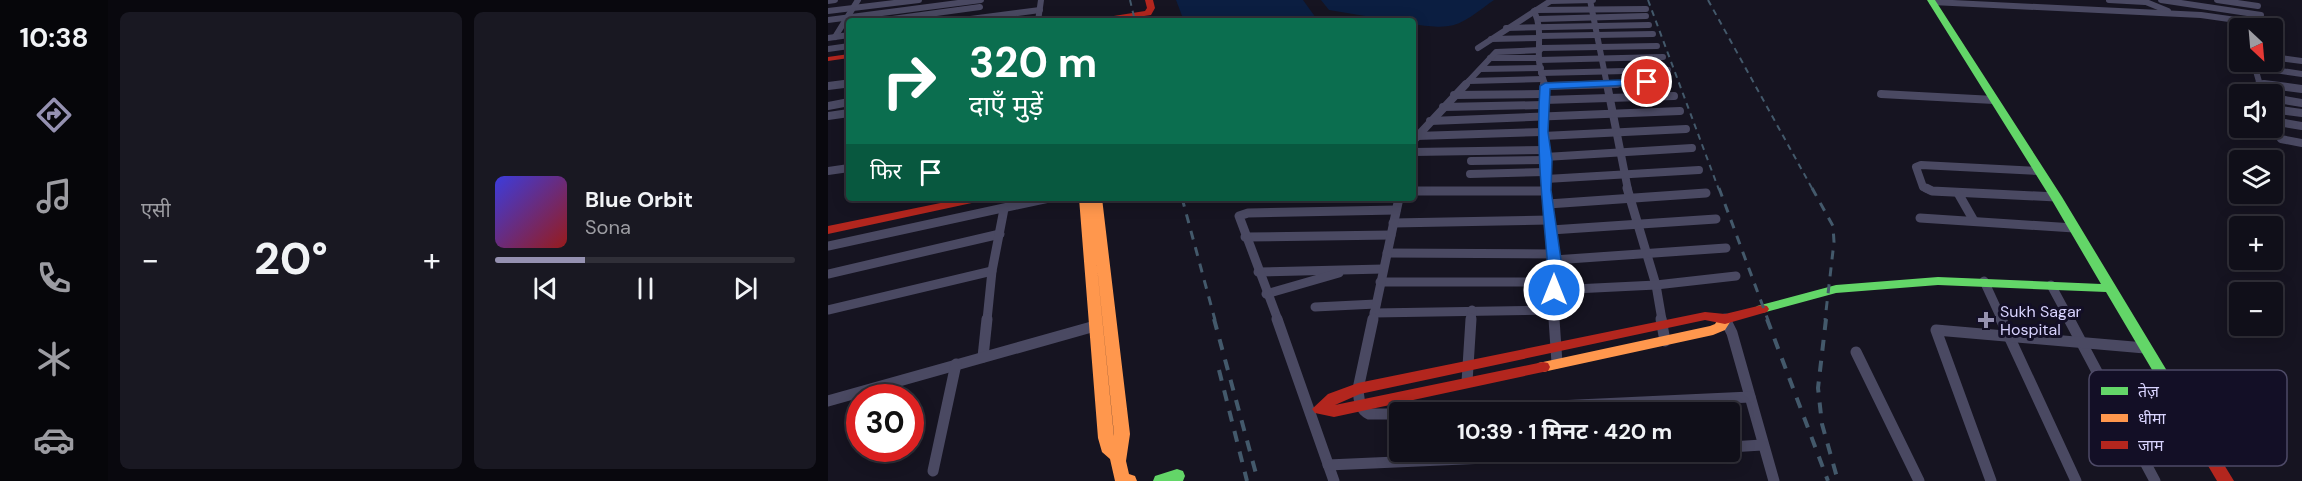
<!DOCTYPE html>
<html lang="hi">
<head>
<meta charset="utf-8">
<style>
	body { margin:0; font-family:"DM Sans","Noto Sans Devanagari",sans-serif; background:#191822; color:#f1f3f6; height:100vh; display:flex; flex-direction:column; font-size:22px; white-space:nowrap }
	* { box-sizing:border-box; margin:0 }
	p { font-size:20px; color:#9c9ca2 }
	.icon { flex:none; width:33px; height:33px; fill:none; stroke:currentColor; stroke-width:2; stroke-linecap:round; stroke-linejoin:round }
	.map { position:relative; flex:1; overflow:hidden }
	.details { display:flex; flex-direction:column; gap:12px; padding:12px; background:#09080e; width:720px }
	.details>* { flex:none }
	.hud { position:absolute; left:18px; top:18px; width:570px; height:183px; border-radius:6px; box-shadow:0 3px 15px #0003,0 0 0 2px #302f38; background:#0b6e4f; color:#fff; overflow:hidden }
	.needle { width:39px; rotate:154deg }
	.buttons { position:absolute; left:1401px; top:18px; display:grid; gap:12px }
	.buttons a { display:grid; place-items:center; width:54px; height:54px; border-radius:6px; background:#100f19; box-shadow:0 3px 15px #0003,0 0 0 2px #302f38; font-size:30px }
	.speed { position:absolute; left:18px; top:384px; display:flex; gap:12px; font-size:30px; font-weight:700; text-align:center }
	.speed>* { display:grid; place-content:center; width:78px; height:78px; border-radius:50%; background:#100f19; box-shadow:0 3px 15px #0003,0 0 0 2px #302f38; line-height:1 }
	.speed .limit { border:9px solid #d22; background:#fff; color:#111 }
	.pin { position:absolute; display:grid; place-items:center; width:51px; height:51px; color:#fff; margin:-26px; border:3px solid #fff; border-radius:50%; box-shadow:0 2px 6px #0007 }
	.me { position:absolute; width:66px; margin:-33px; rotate:0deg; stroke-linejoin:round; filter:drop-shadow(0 0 4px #0008) }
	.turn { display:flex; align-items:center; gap:21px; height:126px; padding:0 24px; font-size:27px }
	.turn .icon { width:78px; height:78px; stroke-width:2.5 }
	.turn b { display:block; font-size:42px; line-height:51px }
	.then { display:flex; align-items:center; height:57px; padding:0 24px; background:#0003; gap:12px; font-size:22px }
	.big { font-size:45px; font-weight:700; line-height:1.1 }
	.details .card { flex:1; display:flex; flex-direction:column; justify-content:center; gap:9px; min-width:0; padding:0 21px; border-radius:9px; background:#191822 }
	.song { display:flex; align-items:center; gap:18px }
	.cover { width:72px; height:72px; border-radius:9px; background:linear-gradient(135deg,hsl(240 70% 55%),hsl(0 70% 35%)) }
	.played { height:6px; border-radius:3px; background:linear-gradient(90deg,#9591b1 30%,#302f38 30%) }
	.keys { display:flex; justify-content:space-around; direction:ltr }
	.heat { display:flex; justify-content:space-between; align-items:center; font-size:33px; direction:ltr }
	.details .tiles { flex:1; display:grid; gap:12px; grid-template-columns:repeat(2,1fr) }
	.trip { position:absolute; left:561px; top:402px; width:351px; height:60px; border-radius:6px; background:#100f19; box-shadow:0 3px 15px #0003,0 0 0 2px #302f38; font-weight:700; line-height:60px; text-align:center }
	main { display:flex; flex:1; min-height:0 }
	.dock { display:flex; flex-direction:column; width:108px; justify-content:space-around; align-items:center; background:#06060a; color:#9c9ca2 }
	.dock .icon { width:42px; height:42px }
	.dock .on { color:#9591b1 }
	.dock b { font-size:27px; color:#f1f3f6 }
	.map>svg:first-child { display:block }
</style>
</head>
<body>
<main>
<nav class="dock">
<b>10:38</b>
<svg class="icon on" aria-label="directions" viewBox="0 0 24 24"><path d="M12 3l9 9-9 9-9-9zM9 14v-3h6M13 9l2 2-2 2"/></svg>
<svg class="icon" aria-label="music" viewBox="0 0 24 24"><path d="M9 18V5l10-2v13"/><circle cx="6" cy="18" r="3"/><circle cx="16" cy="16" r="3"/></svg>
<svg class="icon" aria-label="phone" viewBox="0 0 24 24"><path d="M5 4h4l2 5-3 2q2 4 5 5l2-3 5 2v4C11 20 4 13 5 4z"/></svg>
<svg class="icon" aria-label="climate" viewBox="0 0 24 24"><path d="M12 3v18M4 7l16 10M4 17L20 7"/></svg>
<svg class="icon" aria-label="car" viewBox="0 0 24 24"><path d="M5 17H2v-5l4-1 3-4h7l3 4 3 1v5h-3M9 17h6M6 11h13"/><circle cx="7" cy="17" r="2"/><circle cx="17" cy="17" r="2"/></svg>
</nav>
<section class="details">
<div class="tiles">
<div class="card"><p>एसी</p>
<div class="heat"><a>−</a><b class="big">20°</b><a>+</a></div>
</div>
<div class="card">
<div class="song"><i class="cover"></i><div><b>Blue Orbit</b><p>Sona</p></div></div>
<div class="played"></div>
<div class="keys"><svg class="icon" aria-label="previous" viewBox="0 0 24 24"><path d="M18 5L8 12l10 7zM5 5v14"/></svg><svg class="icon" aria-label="pause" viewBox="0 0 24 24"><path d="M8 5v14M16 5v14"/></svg><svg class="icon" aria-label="next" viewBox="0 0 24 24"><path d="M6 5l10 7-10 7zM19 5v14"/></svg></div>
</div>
</div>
</section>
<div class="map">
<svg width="1474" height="481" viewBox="0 0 1474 481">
	<rect width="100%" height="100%" fill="#161421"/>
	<g fill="#0b1e41">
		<polygon points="348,0 475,0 488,18 508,21 356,21"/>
		<path d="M493 0H666C631 25 629 31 585 24V21H567L501 10Z"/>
	</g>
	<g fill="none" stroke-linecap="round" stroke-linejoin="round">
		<g stroke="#4a4962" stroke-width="6">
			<polyline points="762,0 779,85"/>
			<polyline points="1281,0 1317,2"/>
			<polyline points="1313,0 1340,11"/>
			<polyline points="1333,0 1433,15"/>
			<polyline points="1389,0 1430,6"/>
			<polyline points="0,1 7,0"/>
			<polyline points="722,1 765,0"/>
			<polyline points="1104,2 1373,15 1436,24"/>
			<polyline points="708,10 818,9"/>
			<polyline points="0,11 91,0"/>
			<path d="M706 11C714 27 710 43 711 60 711 68 715 77 717 85"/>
			<polyline points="710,19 818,16"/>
			<polyline points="0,20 153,0"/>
			<polyline points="57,20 152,7"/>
			<polyline points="127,21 212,10"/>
			<polyline points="210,21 213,0"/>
			<polyline points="678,28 821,25"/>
			<polyline points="711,36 825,34"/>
			<polyline points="7,37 30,0"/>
			<polyline points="0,38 21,35"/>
			<polyline points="663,39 711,38"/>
			<polyline points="650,48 724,0"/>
			<polyline points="713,48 829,46"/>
			<polyline points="0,49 21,46"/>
			<polyline points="1444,57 1474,61"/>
			<polyline points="662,58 711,58"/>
			<polyline points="711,60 835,57"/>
			<polyline points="1426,64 1432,85"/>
			<polyline points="1427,67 1474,74"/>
			<polyline points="653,69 713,68"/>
			<polyline points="713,73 840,70"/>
			<polyline points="641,81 715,79"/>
			<polyline points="1431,83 1446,85"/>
			<polyline points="6,85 21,83"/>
			<polyline points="637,85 668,52 712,50"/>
			<polyline points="743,85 841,82"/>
		</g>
		<g stroke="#4a4962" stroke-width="8">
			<polyline points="716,84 714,132 718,160 717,190"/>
			<polyline points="779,84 800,190"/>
			<polyline points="1431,84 1434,94"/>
			<polyline points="1436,84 1474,89"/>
			<polyline points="0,86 16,84"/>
			<polyline points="717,86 789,84"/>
			<polyline points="1053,94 1166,100"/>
			<polyline points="626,95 714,94"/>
			<polyline points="1444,98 1474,103"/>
			<polyline points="716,100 846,96"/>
			<polyline points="0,106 21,102"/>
			<polyline points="615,107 715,105"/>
			<polyline points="1444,109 1474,113"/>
			<polyline points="0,116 21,113"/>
			<polyline points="602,121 852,111"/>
			<polyline points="1444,121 1474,126"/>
			<polyline points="1444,124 1453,139 1474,143"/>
			<polyline points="588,136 714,132"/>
			<polyline points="715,136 858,129"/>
			<polyline points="585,141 638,84"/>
			<polyline points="585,152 716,150"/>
			<polyline points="717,157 864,148"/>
			<polyline points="643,161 718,160"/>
			<polyline points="0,171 21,168"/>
			<polyline points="642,174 717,172"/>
			<polyline points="718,179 871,170"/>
			<polyline points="1102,190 1095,187 1088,167 1093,165 1210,171"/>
		</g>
		<g stroke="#4a4962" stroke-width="9">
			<polyline points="717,188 726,260 726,320"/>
			<polyline points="799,188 828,285 834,320"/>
			<polyline points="1098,188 1104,191 1228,197"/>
			<polyline points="585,191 717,191"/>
			<polyline points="1130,193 1146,221"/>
			<polyline points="720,204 878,193"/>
			<polyline points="1092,218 1246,228"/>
			<polyline points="565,223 721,220"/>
			<polyline points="723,230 888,219"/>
			<polyline points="417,237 563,235"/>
			<polyline points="0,246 221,198"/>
			<polyline points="559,253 724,254"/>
			<polyline points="726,260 898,248"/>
			<polyline points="430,272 555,269"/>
			<polyline points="0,274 172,234"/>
			<polyline points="1156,281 1174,320"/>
			<polyline points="552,282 725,282"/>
			<polyline points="1223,285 1242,320"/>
			<polyline points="726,290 828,285 908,276"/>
			<polyline points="438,294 511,273"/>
			<polyline points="487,307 548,304"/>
			<polyline points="0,310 164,271"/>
			<polyline points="546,313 726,310"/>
			<polyline points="159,320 164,271 176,209"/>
			<polyline points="450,320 411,216 420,213 568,210"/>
			<polyline points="545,320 571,198"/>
			<polyline points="643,320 644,310"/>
		</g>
		<g stroke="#4a4962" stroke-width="11">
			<polyline points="449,319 506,481"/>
			<path d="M545 319 530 389C531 399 531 409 541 414H572"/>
			<polyline points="726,319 729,363"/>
			<polyline points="833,319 837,341"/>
			<polyline points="897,319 904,333 946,481"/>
			<polyline points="1173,319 1248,481"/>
			<polyline points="1241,319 1327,481"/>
			<polyline points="1028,352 1091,481"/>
			<polyline points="155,357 159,319"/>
			<polyline points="639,382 643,319"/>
			<polyline points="0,401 267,326"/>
			<polyline points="597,412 922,397"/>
			<polyline points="902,447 934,445"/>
			<polyline points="500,465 793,452"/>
			<polyline points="105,471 128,364"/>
			<polyline points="1163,481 1108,330 1317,348"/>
		</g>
		<g fill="#63d668" fill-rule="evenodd">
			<polygon points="1099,0 1107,0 1234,197 1359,404 1362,408 1359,412 1354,414 1349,412 1278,292 1110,285 1008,293 934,313 929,312 927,309 929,306 1008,285 1110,277 1273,284 1222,197"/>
			<polygon points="349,469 355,471 357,476 355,481 325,481 327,476"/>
		</g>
		<g fill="#ff974d" fill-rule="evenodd">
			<path d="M251 198H274L302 434 298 461 301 474 307 476 309 481H287L282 459 274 452 270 438ZM268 256 286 434V436Z"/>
			<polygon points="897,314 902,316 904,319 897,330 885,335 715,372 710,371 708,367 710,363 715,362 882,326 887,324 892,316"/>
		</g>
		<g fill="#b3261e" fill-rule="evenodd">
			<polygon points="317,0 325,0 327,8 323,15 282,21 263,21 267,19 317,11 319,8"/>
			<polygon points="21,54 21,58 0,61 0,57"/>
			<polygon points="137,198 159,198 153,201 0,234 0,226"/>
			<polygon points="934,305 939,306 941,309 939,312 897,324 877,320 532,394 507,405 715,362 720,363 722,367 720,371 715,372 506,417 487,413 484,409 500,394 530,383 877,312 897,314"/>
			<polygon points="1354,402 1359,404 1406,481 1389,481 1346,408 1349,404"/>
		</g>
		<g stroke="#43596b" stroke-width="2" stroke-dasharray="6 5" stroke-linecap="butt">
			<polyline points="302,0 307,21"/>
			<polyline points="820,0 891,190"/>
			<polyline points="880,0 985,190"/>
		</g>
		<g stroke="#43596b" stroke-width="3" stroke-dasharray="9 8" stroke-linecap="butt">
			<polyline points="891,188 940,320"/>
			<polyline points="984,188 1005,226 1006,242 997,320"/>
			<polyline points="354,198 387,320"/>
		</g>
		<g stroke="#43596b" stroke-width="4" stroke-dasharray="11 10" stroke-linecap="butt">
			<polyline points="386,319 430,481"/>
			<polyline points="939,319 1000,481"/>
			<polyline points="998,319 990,388 994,424 1010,481"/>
			<polyline points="391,370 419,481"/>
		</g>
	</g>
	<path fill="#1a73e8" stroke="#114b97" stroke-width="1.5" d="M819 79 824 82 823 84 722 89 720 132 724 160 723 190 733 260V290L726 295 721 293C715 283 720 268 719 257 714 199 708 144 712 86L717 83Z"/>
	<path fill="#9591b1" stroke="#130f26" stroke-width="2" d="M1155 311h6v6h6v6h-6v6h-6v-6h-6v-6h6z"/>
	<g text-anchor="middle" stroke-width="6" stroke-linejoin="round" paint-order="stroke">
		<g font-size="16" fill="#d9d4ff" stroke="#130f26" text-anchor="start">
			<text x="1172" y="317">Sukh Sagar<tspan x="1172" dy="18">Hospital</tspan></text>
		</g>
	</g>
	<rect x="1261" y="370" width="198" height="96" rx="9" fill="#130f26" stroke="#4e4a67" stroke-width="1.5"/>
	<rect x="1273" y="387" width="27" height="8" fill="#63d668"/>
	<rect x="1273" y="414" width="27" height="8" fill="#ff974d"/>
	<rect x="1273" y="441" width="27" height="8" fill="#b3261e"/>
	<g font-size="16" fill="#d9d4ff">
		<text x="1310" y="397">तेज़</text>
		<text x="1310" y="424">धीमा</text>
		<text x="1310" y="451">जाम</text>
	</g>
</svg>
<div class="buttons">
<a><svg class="needle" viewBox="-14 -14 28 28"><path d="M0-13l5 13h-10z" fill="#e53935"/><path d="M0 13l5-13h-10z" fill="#9c9ca2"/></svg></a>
<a><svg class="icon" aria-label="sound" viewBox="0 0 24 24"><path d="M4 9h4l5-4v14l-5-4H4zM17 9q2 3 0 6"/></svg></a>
<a><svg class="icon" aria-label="layers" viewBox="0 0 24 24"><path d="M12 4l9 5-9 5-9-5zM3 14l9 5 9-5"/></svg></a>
<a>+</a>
<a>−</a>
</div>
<div class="speed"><div class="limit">30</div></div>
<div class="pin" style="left:819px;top:82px;background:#d93025"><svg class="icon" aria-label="arrive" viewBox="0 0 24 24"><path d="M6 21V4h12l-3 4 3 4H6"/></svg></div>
<svg class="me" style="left:726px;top:290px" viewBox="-20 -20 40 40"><circle r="17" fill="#1a73e8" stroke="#fff" stroke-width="3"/><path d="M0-11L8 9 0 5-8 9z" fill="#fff"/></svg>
<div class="trip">10:39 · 1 मिनट · 420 m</div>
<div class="hud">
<div class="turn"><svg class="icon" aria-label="right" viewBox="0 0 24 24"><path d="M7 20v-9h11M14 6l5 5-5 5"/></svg><div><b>320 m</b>दाएँ मुड़ें</div></div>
<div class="then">फिर<svg class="icon" aria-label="arrive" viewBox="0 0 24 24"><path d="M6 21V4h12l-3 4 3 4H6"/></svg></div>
</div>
</div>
</main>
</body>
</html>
